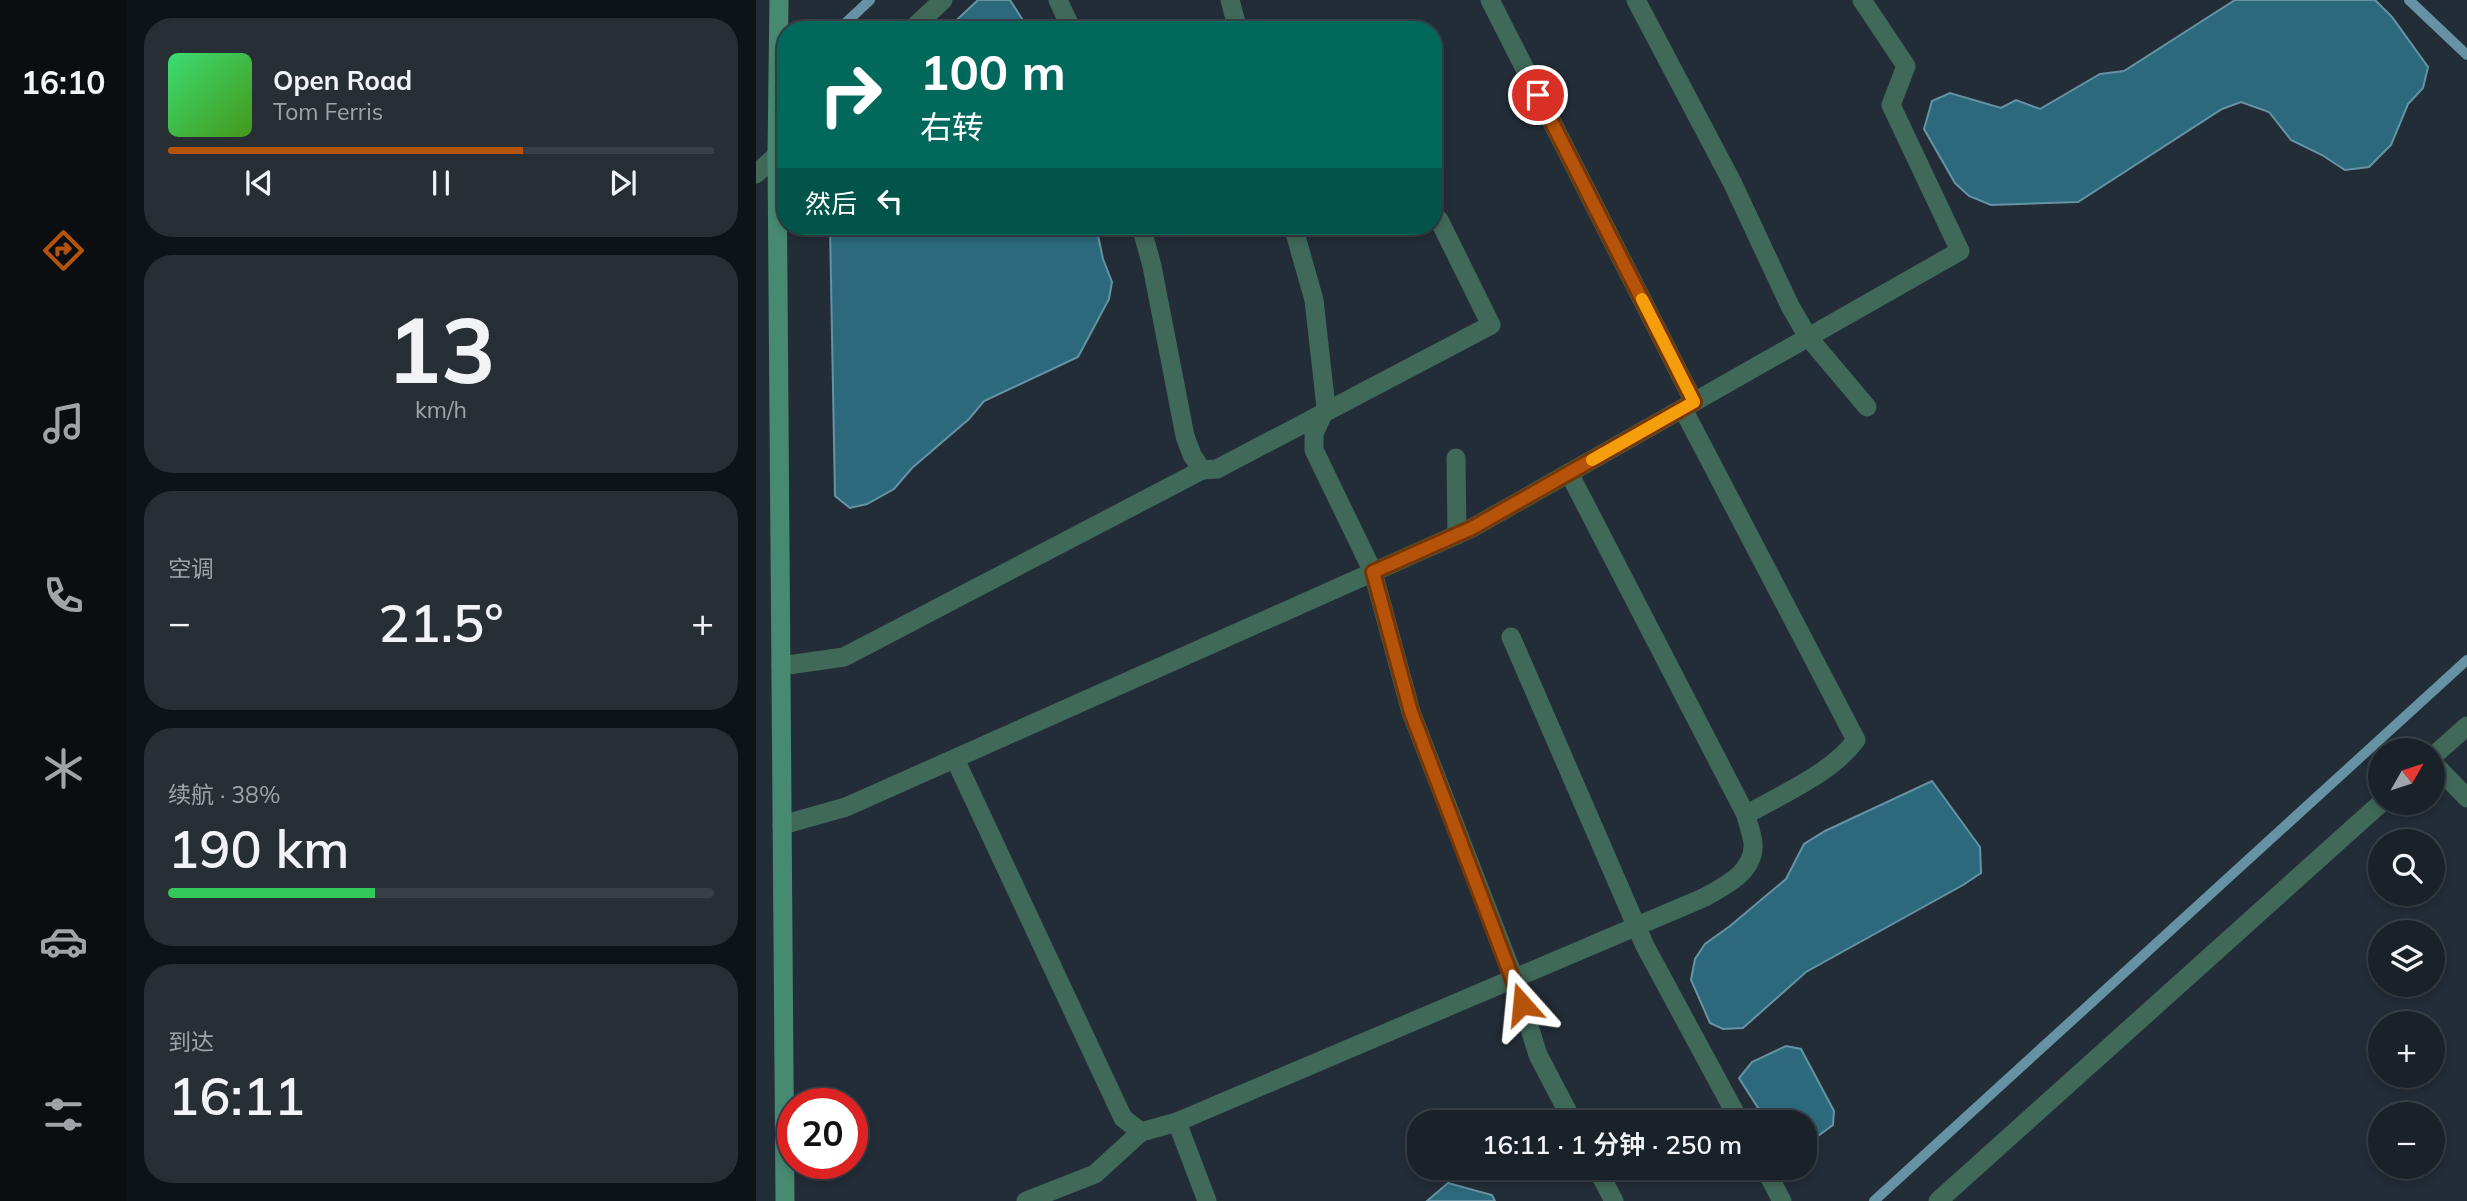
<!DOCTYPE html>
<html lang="zh">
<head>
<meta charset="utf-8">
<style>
	body { margin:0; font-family:Mulish,"Noto Sans SC",sans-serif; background:#272f35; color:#f1f3f6; height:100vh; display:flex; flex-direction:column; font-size:26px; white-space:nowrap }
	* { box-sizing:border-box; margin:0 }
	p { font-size:23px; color:#9fa4a8 }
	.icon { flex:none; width:38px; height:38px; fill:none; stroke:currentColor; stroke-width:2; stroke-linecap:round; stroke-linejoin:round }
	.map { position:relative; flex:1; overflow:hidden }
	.side { display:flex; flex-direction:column; gap:18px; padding:18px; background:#0e1317; width:630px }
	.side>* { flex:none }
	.top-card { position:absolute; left:21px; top:21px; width:665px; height:214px; border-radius:28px; box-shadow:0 4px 10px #0003,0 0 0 2px #383f46; background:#00695c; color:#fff; overflow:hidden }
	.needle { width:46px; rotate:51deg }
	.controls { position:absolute; left:1612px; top:738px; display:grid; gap:14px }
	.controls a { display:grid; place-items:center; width:77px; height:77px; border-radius:50%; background:#1a2229; box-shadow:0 4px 10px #0003,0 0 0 2px #383f46; font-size:35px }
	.speed { position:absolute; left:21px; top:1088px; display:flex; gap:14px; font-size:35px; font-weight:700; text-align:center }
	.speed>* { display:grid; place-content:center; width:91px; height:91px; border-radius:50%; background:#1a2229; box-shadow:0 4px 10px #0003,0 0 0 2px #383f46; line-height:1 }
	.speed .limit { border:10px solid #d22; background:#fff; color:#111 }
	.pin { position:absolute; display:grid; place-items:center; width:60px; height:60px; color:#fff; margin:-30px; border:4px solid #fff; border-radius:50%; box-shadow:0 2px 7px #0007 }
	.me { position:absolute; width:77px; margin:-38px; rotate:342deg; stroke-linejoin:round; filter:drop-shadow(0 0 5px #0008) }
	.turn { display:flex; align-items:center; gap:24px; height:147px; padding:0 28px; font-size:32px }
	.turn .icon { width:91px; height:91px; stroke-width:2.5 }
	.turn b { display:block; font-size:49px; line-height:60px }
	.then { display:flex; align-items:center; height:66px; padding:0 28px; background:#0003; gap:14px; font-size:26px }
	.big { font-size:52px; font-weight:600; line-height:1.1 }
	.side .tile { flex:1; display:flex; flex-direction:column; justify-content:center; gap:10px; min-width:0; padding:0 24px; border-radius:28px; background:#272f35 }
	.side .dial { align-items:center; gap:0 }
	.dial b { font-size:91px; line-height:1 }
	.song { display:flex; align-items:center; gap:21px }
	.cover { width:84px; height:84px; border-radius:10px; background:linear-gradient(135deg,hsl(140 70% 55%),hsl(100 70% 35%)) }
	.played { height:7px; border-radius:4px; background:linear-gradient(90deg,#b45309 65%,#383f46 65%) }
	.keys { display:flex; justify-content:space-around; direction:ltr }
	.heat { display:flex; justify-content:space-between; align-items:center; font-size:38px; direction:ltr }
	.charge { height:10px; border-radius:5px; background:linear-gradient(90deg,#34c759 38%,#383f46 0) }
	.trip { position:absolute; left:651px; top:1110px; width:410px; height:70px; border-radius:28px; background:#1a2229; box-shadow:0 4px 10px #0003,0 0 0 2px #383f46; font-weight:600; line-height:70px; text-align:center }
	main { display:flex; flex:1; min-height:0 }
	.menu { display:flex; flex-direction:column; width:126px; justify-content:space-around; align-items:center; background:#0a0e10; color:#9fa4a8 }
	.menu .icon { width:49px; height:49px }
	.menu .active { color:#b45309 }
	.menu b { font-size:32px; color:#f1f3f6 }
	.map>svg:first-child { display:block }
</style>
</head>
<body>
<main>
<nav class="menu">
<b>16:10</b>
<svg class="icon active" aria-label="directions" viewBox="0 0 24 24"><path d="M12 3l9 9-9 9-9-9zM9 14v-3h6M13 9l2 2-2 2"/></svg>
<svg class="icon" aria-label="music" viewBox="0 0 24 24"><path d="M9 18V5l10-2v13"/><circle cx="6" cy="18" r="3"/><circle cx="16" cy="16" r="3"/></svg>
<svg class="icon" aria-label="phone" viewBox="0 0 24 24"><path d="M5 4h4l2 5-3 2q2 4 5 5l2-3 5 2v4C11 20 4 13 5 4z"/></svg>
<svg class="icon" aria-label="climate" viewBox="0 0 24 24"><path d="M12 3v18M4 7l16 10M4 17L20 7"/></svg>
<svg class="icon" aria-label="car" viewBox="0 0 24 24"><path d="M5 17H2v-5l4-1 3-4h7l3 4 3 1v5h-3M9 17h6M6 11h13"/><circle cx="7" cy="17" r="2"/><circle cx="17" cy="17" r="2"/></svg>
<svg class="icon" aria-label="filters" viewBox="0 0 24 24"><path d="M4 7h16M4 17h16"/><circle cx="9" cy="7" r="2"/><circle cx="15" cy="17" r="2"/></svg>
</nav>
<section class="side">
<div class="tile">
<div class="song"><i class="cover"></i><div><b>Open Road</b><p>Tom Ferris</p></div></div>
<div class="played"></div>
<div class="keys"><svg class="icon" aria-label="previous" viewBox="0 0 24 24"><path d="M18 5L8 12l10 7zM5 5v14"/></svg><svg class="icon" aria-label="pause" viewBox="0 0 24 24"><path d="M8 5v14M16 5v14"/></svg><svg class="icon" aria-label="next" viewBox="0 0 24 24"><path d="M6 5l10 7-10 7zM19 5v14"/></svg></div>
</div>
<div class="tile dial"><b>13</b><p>km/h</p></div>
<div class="tile"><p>空调</p>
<div class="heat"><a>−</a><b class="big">21.5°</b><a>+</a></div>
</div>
<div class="tile"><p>续航 · 38%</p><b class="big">190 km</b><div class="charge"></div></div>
<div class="tile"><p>到达</p><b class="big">16:11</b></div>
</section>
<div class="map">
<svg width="1711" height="1201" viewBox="0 0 1711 1201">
	<rect width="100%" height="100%" fill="#232d37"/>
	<g fill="#2c697d" stroke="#6693a3" stroke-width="2">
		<polygon points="222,0 254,0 273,30 190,30"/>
		<polygon points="1479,0 1619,0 1636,17 1672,67 1667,88 1652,104 1635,145 1613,167 1589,170 1566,155 1535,140 1513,112 1485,102 1466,109 1322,202 1235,205 1213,196 1199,183 1168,129 1176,101 1194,93 1245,108 1260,100 1284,109 1344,74 1368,71"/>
		<polygon points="74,226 340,226 347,259 356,282 353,299 322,357 228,401 213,419 156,468 138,489 111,504 94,508 79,496"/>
		<polygon points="1176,781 1224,847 1225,873 1207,885 1050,972 987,1028 967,1029 954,1023 935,980 939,959 949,944 974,926 1030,879 1048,844 1069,831"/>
		<polygon points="1030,1046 1045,1049 1078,1111 1077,1125 1048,1146 1048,1122 1011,1122 983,1078 996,1062"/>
		<polygon points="692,1183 736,1195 739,1201 671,1201"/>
	</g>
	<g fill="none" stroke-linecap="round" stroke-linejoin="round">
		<g stroke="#6693a3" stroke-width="10">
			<polyline points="1653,0 1711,55"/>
			<polyline points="82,30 114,0"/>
			<polyline points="1118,1201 1711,660"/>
		</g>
		<g stroke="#406959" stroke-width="19">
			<polyline points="302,0 316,30"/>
			<polyline points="474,0 482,30"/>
			<polyline points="734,0 938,402"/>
			<polyline points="880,0 976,182 1034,306 1052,337 1111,407"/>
			<polyline points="385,226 396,266 429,436 436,455 446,470 461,469 735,325 683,220"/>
			<polyline points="537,226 558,300 570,407 558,434 558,450 617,572 655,712 758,978 782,1055 817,1122"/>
			<path d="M927 409 1100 740C1076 773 1026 794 990 815"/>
			<polyline points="700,458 701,535"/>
			<polyline points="755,637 889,946 984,1122"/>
			<polyline points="25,666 88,657 446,470"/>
			<polyline points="1676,757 1711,726"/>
			<path d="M199 759 367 1118 385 1132 421 1122 947 898C969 886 999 872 997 843 996 834 992 824 990 815L813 473"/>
			<polyline points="1676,762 1711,798"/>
			<polyline points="26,825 90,807 716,528 1204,251 1135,105 1150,66 1106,0"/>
			<polyline points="421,1122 451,1201"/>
			<polyline points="840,1167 858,1201"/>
			<polyline points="1008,1167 1026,1201"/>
			<polyline points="270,1201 339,1174 385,1132"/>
			<polyline points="1182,1201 1625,803"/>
		</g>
		<g stroke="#406959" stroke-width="19">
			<polyline points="155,30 187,0"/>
			<polyline points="0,174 30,147"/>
		</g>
		<polyline stroke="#478a72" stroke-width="19" points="23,0 21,155 29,1201"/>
	</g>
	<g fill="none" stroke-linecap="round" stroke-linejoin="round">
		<defs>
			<polyline id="route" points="766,1004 655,712 617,572 716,528 938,402 782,95"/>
		</defs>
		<use href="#route" stroke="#753606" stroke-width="18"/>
		<use href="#route" stroke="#b45309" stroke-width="12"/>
		<polyline stroke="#f59e0b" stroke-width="12" points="836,460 938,402 886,299"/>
	</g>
</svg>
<div class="controls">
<a><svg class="needle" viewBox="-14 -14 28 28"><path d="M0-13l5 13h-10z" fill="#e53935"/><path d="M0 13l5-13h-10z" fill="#9fa4a8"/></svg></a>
<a><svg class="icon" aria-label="search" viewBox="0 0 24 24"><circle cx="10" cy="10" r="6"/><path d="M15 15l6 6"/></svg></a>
<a><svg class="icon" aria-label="layers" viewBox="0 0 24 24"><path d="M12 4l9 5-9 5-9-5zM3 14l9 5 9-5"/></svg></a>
<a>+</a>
<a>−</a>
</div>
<div class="speed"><div class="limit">20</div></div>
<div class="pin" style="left:782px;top:95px;background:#d93025"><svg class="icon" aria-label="arrive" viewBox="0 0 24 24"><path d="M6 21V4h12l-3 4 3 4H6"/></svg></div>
<svg class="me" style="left:766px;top:1004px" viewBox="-20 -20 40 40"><path d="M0-17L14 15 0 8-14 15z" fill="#b45309" stroke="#fff" stroke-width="4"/></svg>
<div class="trip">16:11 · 1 分钟 · 250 m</div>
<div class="top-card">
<div class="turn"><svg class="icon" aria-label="right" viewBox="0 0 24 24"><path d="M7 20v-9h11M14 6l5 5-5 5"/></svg><div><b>100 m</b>右转</div></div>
<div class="then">然后<svg class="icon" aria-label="left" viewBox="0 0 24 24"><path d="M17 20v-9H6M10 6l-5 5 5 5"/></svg></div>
</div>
</div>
</main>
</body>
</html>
